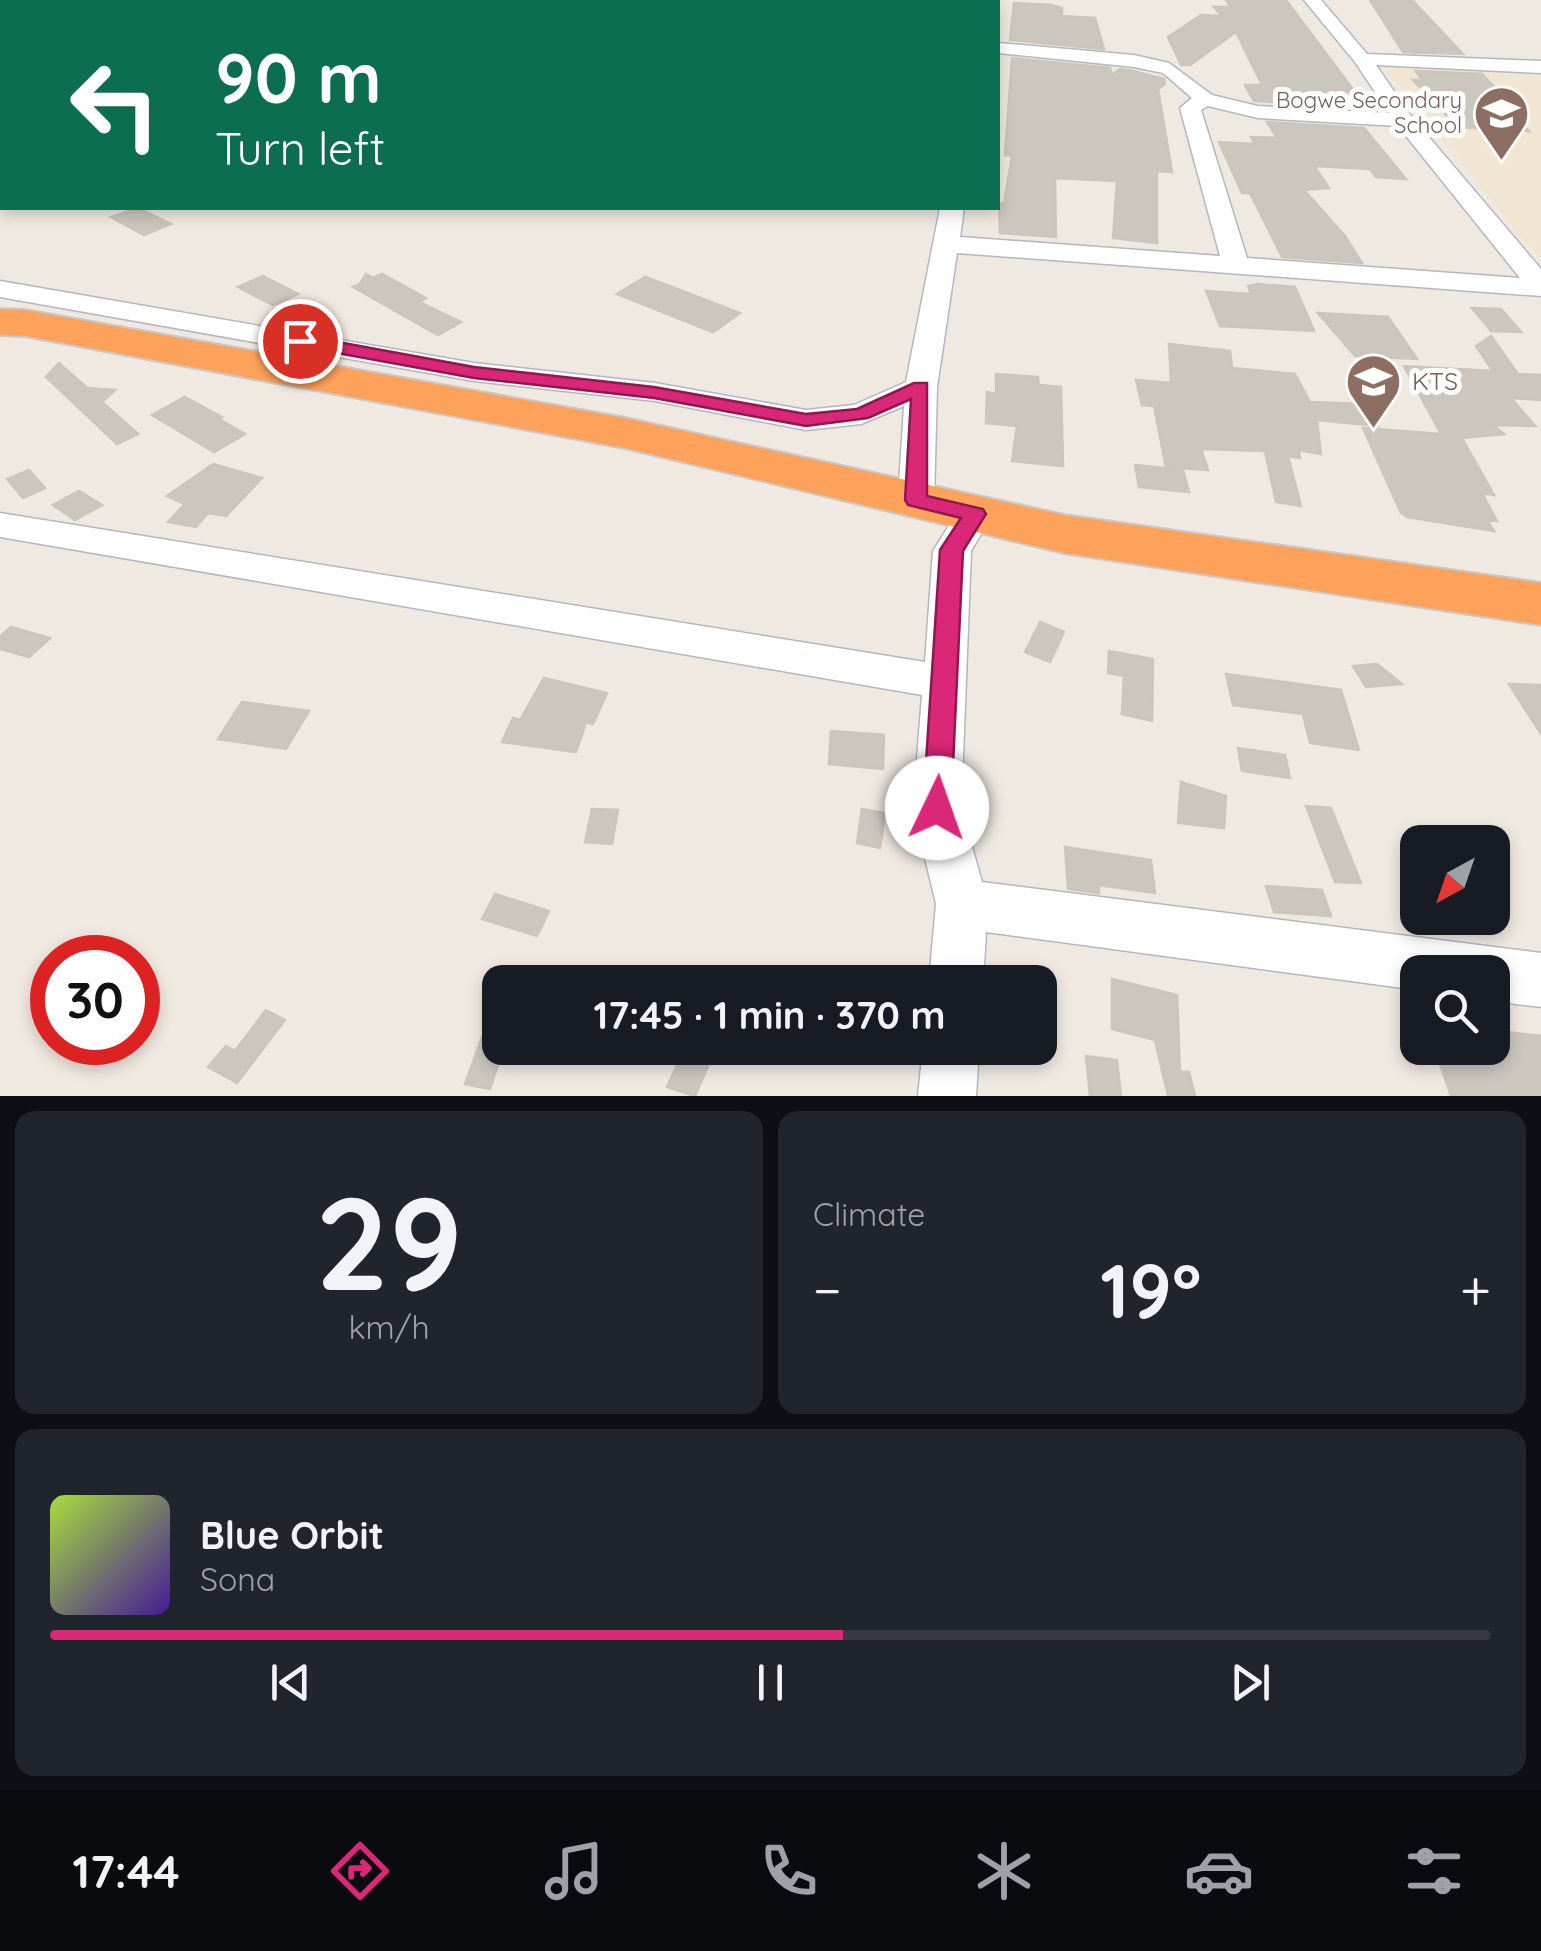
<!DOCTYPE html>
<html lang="en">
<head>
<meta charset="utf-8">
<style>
	body { margin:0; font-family:Quicksand,sans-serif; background:#20242c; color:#f1f3f6; height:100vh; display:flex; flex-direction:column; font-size:38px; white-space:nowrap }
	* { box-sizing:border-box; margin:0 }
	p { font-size:32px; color:#9ea1a6 }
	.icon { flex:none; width:55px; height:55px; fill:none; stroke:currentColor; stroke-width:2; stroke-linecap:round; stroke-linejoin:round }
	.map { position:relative; height:1096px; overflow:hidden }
	.drawer { display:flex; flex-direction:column; gap:15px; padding:15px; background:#0d0f14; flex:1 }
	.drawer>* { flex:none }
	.banner { position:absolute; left:0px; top:0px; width:1000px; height:210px; box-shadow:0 5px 15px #0003; background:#0b6e4f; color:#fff; overflow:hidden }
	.needle { width:65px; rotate:220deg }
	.fabs { position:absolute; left:1400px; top:825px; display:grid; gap:20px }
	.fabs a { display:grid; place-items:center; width:110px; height:110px; border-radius:20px; background:#171b24; box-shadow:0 5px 15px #0003; font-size:50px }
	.speed { position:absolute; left:30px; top:935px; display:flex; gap:20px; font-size:50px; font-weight:700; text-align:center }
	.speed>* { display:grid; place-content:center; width:130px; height:130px; border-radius:50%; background:#171b24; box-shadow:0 5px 15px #0003; line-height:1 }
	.speed .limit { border:15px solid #d22; background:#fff; color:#111 }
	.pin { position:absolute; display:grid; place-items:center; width:85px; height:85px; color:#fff; margin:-42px; border:5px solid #fff; border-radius:50%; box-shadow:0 2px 10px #0007 }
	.me { position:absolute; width:110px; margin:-55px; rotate:3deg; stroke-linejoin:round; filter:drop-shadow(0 0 8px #0008) }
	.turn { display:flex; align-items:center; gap:35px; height:210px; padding:0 50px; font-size:45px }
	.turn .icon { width:130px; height:130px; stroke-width:2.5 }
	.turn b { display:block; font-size:70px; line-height:85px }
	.big { font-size:75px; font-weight:700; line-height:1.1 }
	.drawer .card { flex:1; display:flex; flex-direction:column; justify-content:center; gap:15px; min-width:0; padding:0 35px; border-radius:20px; background:#20242c }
	.drawer .dial { align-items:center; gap:0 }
	.dial b { font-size:130px; line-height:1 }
	.song { display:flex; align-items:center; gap:30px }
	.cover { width:120px; height:120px; border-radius:15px; background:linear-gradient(135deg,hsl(80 70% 55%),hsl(260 70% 35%)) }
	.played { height:10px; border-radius:5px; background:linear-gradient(90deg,#db2777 55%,#363941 55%) }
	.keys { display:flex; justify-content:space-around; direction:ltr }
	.heat { display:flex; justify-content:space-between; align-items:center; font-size:55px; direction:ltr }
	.drawer .tiles { flex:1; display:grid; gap:15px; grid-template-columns:1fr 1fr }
	.card:last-child { grid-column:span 2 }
	.trip { position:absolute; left:482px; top:965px; width:575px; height:100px; border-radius:20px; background:#171b24; box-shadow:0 5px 15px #0003; font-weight:700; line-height:100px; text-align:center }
	.menu { display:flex; height:160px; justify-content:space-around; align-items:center; background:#090b0e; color:#9ea1a6 }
	.menu .icon { width:70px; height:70px }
	.menu .current { color:#db2777 }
	.menu b { font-size:45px; color:#f1f3f6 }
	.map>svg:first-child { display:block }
</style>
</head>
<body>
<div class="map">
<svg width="1541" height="1096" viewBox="0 0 1541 1096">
	<rect width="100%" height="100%" fill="#efe9e1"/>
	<polygon fill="#f0e6d1" points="1381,65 1541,70 1541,254 1536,255"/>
	<g fill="#cbc7bf" stroke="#cbc5ba" stroke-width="2.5">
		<polygon points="1226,0 1286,0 1367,108 1254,101 1245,85 1262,85 1236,32 1190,65 1181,65 1168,37 1201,15 1222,16 1214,7 1231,7"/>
		<polygon points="1370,0 1412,0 1463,54 1403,52"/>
		<polygon points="1014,3 1051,5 1062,8 1062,16 1095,18 1104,49 1010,40"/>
		<polygon points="1012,58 1110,68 1112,75 1120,69 1133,71 1164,79 1165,84 1158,89 1172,172 1157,171 1157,243 1113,238 1117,181 1055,178 1056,237 1000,233 999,203 1004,204 1012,156 1005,155"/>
		<polygon points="1416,71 1482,74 1498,91 1486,90 1529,131 1458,127 1413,80 1422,80"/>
		<polygon points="1267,122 1364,128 1406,179 1376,177 1370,169 1314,166 1329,188 1304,190 1345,236 1362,263 1282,257 1250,193 1242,193 1219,142 1255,144 1251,137 1277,138"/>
		<polygon points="138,208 171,224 144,235 111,217"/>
		<polygon points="366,274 373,278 382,274 426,298 419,302 461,322 438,335 353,287 360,284"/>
		<polygon points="263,276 298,294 273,305 238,287"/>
		<polygon points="645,277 685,292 740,313 713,332 617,294"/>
		<polygon points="1258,284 1295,287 1314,331 1220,326 1206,291 1251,294 1248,286"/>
		<polygon points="1472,308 1501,309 1521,332 1491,331"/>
		<polygon points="1318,313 1388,317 1417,359 1355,356"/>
		<polygon points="1491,336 1518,374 1541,375 1541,400 1511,398 1535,426 1493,425 1504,434 1462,438 1494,495 1482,493 1497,521 1487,520 1494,531 1407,517 1401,513 1363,428 1441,434 1404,366 1493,371 1476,346"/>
		<polygon points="1169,344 1230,351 1232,368 1295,374 1310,402 1364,404 1378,426 1317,420 1321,454 1299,450 1300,458 1288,456 1301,506 1276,502 1265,451 1201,449 1208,470 1166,467 1154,406 1142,405 1136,380 1171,383"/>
		<polygon points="59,363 87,388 115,390 102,402 138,434 117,444 46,377"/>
		<polygon points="996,374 1038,377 1039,385 1061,387 1063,466 1012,461 1017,426 986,423 987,392 996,394"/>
		<polygon points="185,397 222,417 219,419 245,434 214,452 152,415"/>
		<polygon points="213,464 262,478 226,516 208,513 196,527 168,522 185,504 167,496"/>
		<polygon points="1135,465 1183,470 1189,492 1139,487"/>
		<polygon points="29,470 45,488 23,498 7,479"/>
		<polygon points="79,491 102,505 75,520 53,505"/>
		<polygon points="1040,622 1064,632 1050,662 1025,652"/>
		<polygon points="11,627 50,638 29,657 0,649 0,637"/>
		<polygon points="1109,651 1153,659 1152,721 1122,714 1124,676 1108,673"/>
		<polygon points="1377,664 1402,684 1366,687 1353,666"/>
		<polygon points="1226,674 1341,690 1359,750 1310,743 1303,714 1233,705"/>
		<polygon points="544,678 607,693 593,724 586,722 576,752 502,742 513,718 520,720"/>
		<polygon points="1509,684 1541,685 1541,734"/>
		<polygon points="242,702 309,711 286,749 218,739"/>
		<polygon points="831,731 884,735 883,769 829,764"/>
		<polygon points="1238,748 1285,755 1290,778 1242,771"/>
		<polygon points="1181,782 1226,796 1224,828 1178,823"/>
		<polygon points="1306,806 1331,808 1361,883 1335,882"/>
		<polygon points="592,809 618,810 612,844 585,842"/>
		<polygon points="862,809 885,813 880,848 857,843"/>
		<polygon points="1065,847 1151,860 1155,893 1099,885 1099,893 1068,889"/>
		<polygon points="1266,886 1322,890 1331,916 1274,912"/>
		<polygon points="495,894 549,911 537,936 482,919"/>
		<polygon points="1112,979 1177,995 1180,1072 1189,1072 1195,1096 1168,1096 1155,1040 1112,1029"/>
		<polygon points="266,1010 285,1020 237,1083 208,1067 226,1046 235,1051"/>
		<polygon points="1492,1030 1541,1036 1541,1096 1451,1096 1435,1049 1492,1048"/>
		<polygon points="482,1037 500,1041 500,1059 490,1089 465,1084"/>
		<polygon points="685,1048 712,1057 695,1096 667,1087"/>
		<polygon points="1086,1056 1117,1060 1121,1096 1090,1096"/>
	</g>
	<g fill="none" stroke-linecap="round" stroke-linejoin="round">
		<defs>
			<g id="minor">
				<polygon points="197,0 262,0 263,2 199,2"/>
				<rect x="977" y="0" width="16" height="2"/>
				<path d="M1304 0H1321L1367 54 1541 61V73L1376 65 1411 116 1541 269V296L957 253 937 387 934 500 929 508 916 512 903 508 898 500 904 406 861 424 806 430 655 401 474 381 0 297V281L474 363 655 383 806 410 854 405 906 382 940 208H964L960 237 1220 256 1180 108 1192 98 1163 73 1134 67 998 53V43L1134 55 1169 63 1212 95 1258 106 1389 113 1355 62ZM1208 106 1258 118 1398 126 1520 278 1247 258 1201 110Z"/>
				<polygon points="2,69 2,81 0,82 0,70"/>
				<polygon points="975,502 988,505 993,514 971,551 961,808 982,882 1541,953 1541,1007 1492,1001 1492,972 1418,972 1418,990 986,932 983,982 929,982 936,904 913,808 922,695 0,537 0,513 925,662 933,551 962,505"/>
				<polygon points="923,1048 979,1048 976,1096 918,1096"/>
			</g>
			<polygon id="highway" points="0,309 25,310 625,418 1064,515 1541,583 1541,625 1064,553 625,448 25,336 0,335"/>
		</defs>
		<use href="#minor" stroke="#b4b7c1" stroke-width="3"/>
		<use href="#highway" stroke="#c9c9c9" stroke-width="4"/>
		<use href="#minor" fill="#fff" fill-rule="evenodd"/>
		<use href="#highway" fill="#ffa35c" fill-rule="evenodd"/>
	</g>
	<polygon fill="#db2777" stroke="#8e194d" stroke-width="2.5" points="300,335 474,367 654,387 806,414 857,409 914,383 927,383 927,496 983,509 986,514 963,551 951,808 947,817 937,821 927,817 923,808 940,550 961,518 908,505 905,500 911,399 868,418 806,426 654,398 474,378 293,345 293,337"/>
	<defs>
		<symbol id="school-pin" viewBox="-11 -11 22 30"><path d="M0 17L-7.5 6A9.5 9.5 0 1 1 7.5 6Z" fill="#8d6e63" stroke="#fff"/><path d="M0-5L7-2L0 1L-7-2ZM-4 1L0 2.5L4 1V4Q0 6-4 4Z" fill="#fff"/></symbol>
	</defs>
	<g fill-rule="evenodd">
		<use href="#school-pin" x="1470" y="82" width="63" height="86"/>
		<use href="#school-pin" x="1342" y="350" width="63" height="86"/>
	</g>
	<g text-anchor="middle" stroke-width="10" stroke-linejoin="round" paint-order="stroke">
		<g font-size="22" fill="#785e54" stroke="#fff" text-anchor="end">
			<text x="1462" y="108">Bogwe Secondary<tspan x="1462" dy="25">School</tspan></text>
		</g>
		<g font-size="25" fill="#785e54" stroke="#fff" text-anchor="start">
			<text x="1412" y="390">KTS</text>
		</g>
	</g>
</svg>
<div class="fabs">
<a><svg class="needle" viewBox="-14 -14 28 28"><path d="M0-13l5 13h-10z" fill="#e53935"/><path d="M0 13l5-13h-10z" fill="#9ea1a6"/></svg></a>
<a><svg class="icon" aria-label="search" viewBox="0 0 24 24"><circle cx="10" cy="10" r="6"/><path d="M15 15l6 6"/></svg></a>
</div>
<div class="speed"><div class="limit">30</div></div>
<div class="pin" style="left:300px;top:341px;background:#d93025"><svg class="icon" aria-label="arrive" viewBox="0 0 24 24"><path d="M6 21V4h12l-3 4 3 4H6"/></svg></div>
<svg class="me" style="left:937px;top:808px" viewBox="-20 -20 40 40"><circle r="19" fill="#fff"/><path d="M0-13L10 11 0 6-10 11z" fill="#db2777"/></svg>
<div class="trip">17:45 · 1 min · 370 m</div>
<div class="banner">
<div class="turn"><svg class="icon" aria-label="left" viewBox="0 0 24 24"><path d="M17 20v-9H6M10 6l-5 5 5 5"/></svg><div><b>90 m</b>Turn left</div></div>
</div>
</div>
<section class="drawer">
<div class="tiles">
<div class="card dial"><b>29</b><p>km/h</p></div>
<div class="card"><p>Climate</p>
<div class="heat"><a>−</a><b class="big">19°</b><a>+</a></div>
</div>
<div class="card">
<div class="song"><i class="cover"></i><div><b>Blue Orbit</b><p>Sona</p></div></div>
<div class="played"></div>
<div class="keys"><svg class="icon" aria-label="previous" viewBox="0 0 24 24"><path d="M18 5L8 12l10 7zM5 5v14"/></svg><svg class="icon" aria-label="pause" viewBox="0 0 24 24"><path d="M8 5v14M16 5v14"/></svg><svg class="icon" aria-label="next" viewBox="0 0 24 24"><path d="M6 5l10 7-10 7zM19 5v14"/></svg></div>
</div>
</div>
</section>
<nav class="menu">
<b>17:44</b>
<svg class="icon current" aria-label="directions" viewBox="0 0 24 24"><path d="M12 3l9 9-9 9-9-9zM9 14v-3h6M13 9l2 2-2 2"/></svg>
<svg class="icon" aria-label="music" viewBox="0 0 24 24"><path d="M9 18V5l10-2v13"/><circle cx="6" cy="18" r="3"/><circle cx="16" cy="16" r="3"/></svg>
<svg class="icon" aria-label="phone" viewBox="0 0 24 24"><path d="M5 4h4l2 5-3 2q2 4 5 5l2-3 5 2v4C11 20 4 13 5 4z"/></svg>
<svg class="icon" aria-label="climate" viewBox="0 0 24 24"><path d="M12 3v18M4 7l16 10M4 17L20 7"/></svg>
<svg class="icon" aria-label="car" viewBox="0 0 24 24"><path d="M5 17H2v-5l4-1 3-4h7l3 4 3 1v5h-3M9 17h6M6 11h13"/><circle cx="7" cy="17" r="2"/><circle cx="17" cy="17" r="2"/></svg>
<svg class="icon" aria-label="filters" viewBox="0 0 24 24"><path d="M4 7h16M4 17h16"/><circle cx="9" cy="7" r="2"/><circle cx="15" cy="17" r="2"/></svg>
</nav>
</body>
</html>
